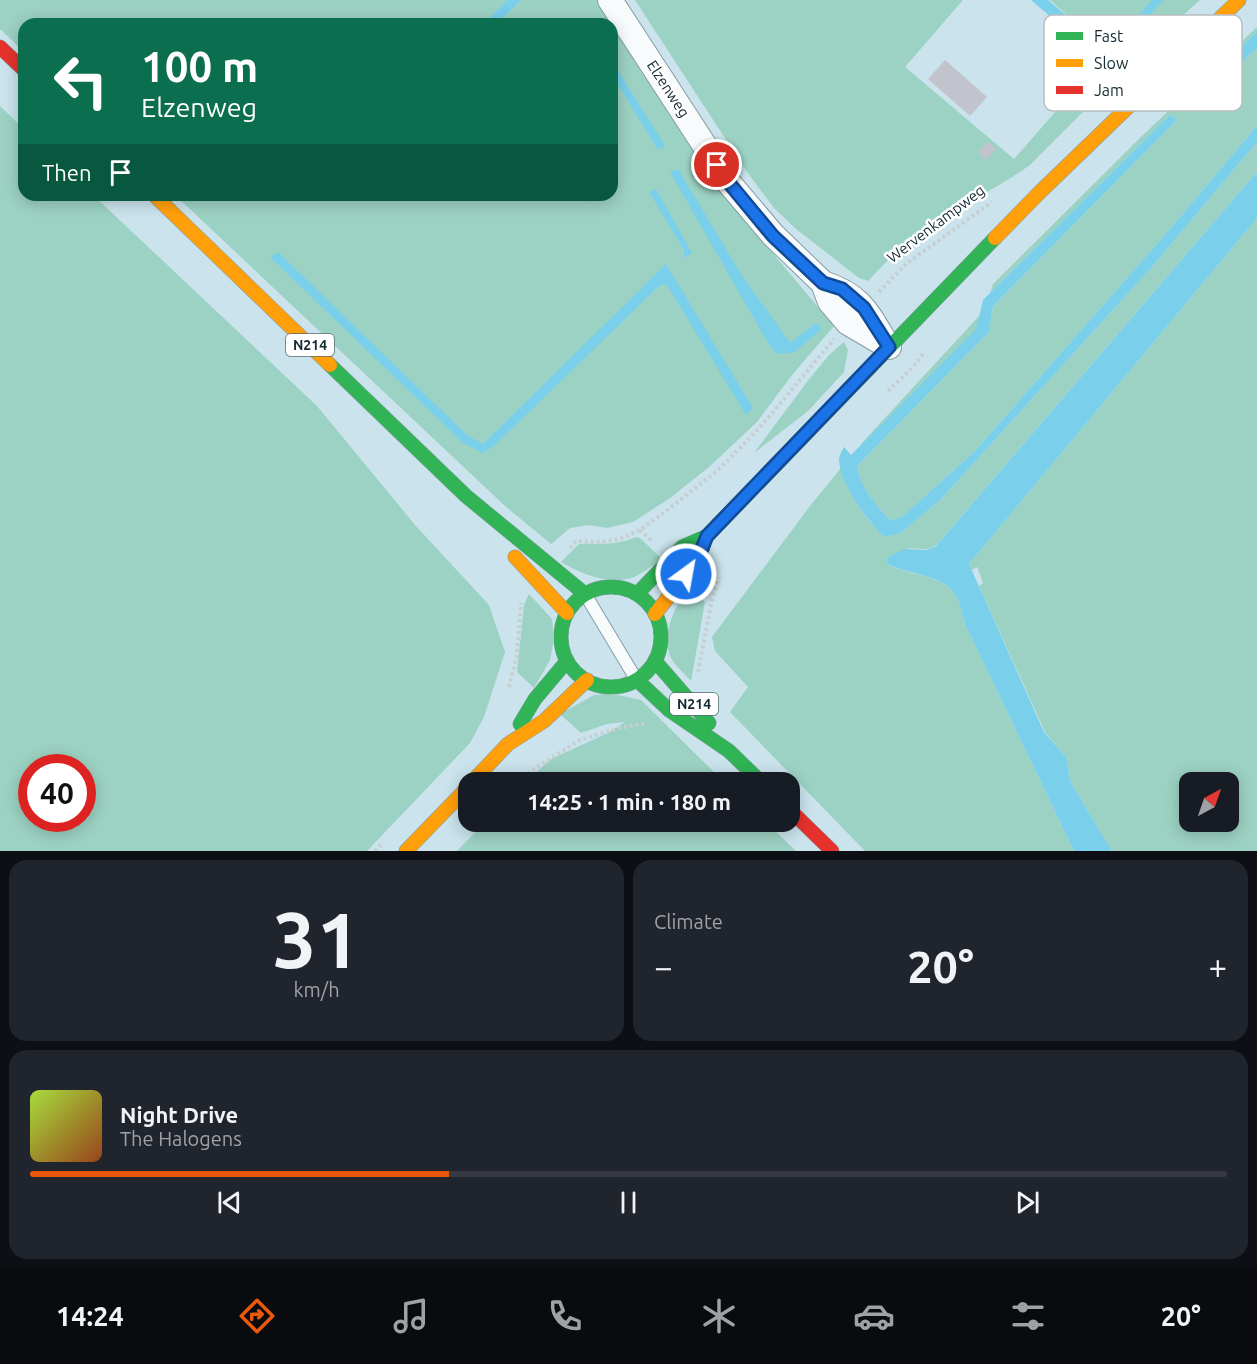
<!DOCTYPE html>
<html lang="en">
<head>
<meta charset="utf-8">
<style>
	body { margin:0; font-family:Ubuntu,sans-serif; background:#20242c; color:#f1f3f6; height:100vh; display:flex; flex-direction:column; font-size:22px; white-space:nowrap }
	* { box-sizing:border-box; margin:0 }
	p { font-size:20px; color:#9ea1a6 }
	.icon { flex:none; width:33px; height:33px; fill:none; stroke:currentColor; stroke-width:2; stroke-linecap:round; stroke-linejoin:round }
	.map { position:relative; height:851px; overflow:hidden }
	.drawer { display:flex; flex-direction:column; gap:9px; padding:9px; background:#0d0f14; flex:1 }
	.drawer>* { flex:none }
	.guide { position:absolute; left:18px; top:18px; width:600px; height:183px; border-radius:18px; box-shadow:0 3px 15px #0003; background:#0b6e4f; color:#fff; overflow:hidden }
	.needle { width:39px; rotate:40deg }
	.controls { position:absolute; left:1179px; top:772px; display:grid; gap:12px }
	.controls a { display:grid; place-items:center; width:60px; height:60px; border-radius:12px; background:#171b24; box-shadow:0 3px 15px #0003; font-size:30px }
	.speed { position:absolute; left:18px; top:754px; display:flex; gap:12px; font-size:30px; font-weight:700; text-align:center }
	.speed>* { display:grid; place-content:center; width:78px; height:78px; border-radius:50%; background:#171b24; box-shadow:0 3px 15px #0003; line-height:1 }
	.speed .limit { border:9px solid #d22; background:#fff; color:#111 }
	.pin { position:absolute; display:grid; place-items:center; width:51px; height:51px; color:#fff; margin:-26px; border:3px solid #fff; border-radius:50%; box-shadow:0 2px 6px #0007 }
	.me { position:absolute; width:66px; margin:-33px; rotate:32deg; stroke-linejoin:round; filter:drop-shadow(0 0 4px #0008) }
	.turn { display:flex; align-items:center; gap:21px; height:126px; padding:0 24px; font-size:27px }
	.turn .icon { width:78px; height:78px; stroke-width:2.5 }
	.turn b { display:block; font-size:42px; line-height:51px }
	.then { display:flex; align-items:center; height:57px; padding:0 24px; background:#0003; gap:12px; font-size:22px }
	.big { font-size:45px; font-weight:700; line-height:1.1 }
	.drawer .card { flex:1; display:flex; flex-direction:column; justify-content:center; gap:9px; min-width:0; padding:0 21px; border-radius:18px; background:#20242c }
	.drawer .dial { align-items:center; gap:0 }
	.dial b { font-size:78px; line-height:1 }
	.song { display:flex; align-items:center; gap:18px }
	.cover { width:72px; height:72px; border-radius:9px; background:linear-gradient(135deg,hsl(80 70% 55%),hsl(20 70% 35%)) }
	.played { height:6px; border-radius:3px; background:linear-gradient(90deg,#ea580c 35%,#363941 35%) }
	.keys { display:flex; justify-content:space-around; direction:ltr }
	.heat { display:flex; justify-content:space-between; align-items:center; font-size:33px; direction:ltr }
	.drawer .tiles { flex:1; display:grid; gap:9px; grid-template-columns:1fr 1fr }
	.card:last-child { grid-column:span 2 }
	.trip { position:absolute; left:458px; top:772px; width:342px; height:60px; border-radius:18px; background:#171b24; box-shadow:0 3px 15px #0003; font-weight:700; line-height:60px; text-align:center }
	.menu { display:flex; height:96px; justify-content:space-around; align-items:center; background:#090b0e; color:#9ea1a6 }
	.menu .icon { width:42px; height:42px }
	.menu .selected { color:#ea580c }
	.menu b { font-size:27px; color:#f1f3f6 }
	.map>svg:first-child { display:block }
</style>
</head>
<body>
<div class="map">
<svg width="1257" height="851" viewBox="0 0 1257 851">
	<rect width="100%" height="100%" fill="#cae3ec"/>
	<g fill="#9cd2c3" fill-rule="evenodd">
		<polygon points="0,0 602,0 748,224 834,326 792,375 757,422 709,467 670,498 633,522 607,528 589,525 570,528 551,544 505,506 175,195 612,195 612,24 24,24 24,52 0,29"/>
		<path d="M635 0H963L905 67 1014 159 1108 52 1050 0H1200L1151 44 1030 165C1002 185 971 200 942 218 913 235 890 257 868 281L859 278 796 229 774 208 747 172Z"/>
		<path d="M1257 27V32L1183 101 1189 107 1257 48V126L1163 237 975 451 902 517 890 520C876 506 860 486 857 466L989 332 993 306 1177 120 1170 115 990 293 993 284 1142 136Z"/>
		<path d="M0 106 24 129V195H93L317 406 415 525 489 605 505 652 484 717 470 743 367 851H0ZM32 768H82V819H32Z"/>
		<path d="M1257 142V172L939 542C929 554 920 547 907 549 900 551 892 559 886 563 907 577 950 572 959 603 961 610 963 618 966 626L1074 851H865L730 712 748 687 715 651 712 637 810 506 841 468C847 493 866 519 884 537L901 533 941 499 1151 268Z"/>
		<path d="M1257 218V851H1112L1071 783 1066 757 1045 732 979 586 983 583 977 567 972 570 969 564ZM1190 783H1228V822H1190Z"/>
		<polygon points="980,315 977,329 861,445 861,444"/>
		<polygon points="844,342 848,350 844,372 808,411 754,453 810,378 830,354"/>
		<path d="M636 537 640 538 662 559C653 565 643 573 634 577 609 586 582 574 561 562L579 544C600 543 616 546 636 537Z"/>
		<path d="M688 585 705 602 691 681C685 674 674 665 670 656 661 630 677 606 688 585Z"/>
		<polygon points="529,594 552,619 553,628 553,644 550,660 534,688 517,672 524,605"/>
		<polygon points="604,694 618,695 641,700 725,783 524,783 551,759 608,733 625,722 607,724 581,733 560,714 594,695"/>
		<polygon points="485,822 766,822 796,851 457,851"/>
	</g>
	<g fill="#7acfeb">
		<polygon points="507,0 521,0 497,24 484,24"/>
		<polygon points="1031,0 1048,0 1108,51 1152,0 1163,0 1107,65"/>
		<polygon points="1257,32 1257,48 1189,108 1183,101"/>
		<polygon points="612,61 665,146 658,150 612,75"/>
		<path d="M1170 115 1177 120 993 306 989 332 857 466C860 486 876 506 890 520L902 517 975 451 1163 237 1257 126V142L1151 268 941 499 901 533 884 537C867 520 840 484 839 460 839 456 842 451 844 447L851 455 976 329 983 300Z"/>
		<polygon points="678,169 741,274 790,343 816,323 822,329 795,352 777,354 768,343 670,172"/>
		<path d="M1257 172V218L969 564 1044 732 1066 757 1071 783 1112 851H1074L966 626C963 618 961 610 959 603 951 573 908 576 886 563L888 557 905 549 927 550 935 547Z"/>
		<polygon points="656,189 692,253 684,258 684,250 649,192"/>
		<polygon points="278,252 467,435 483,444 666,264 753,408 746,415 667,285 660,285 493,447 482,453 462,442 270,257"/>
	</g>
	<g fill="#c2c4cd">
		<polygon points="945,60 987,97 970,116 928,79"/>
		<polygon points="988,142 996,149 986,160 978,152"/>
	</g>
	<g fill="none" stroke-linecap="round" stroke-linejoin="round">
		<defs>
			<polyline id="lane" points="585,594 636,679"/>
			<g id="street">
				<polyline points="610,0 729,183 773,235 823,283 830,302 848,323 889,347"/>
				<path d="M823 283C860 295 867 311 886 343"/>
			</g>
			<g id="fast">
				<polyline points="330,365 466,496 585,594"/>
				<circle cx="611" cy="637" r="50"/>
				<polyline points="637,594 682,547 707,536 995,238"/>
				<polyline points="655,661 709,723"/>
				<polyline points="637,680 669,710 729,751 762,783"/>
				<polyline points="520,724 535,699 567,661"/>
			</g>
			<g id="slow">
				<polyline points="154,195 330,365"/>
				<polyline points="995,238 1040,192 1239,0"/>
				<polyline points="515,557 567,613"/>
				<polyline points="655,614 697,561 703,546"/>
				<polyline points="471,783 508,744 544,721 587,680"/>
				<polyline points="406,851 468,787"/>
			</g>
			<g id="jam">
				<polyline points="0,47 24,70"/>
				<polyline points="789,809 832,851"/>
			</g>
		</defs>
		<use href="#lane" stroke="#869ca3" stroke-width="14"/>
		<use href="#street" stroke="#869ca3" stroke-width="26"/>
		<use href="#fast" stroke="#869ca3" stroke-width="15"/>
		<use href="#slow" stroke="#869ca3" stroke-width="15"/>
		<use href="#jam" stroke="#869ca3" stroke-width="15"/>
		<g stroke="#c7cfd2" stroke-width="4" stroke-dasharray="3 3" stroke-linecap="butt">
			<polyline points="879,292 907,263 992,202"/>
			<polyline points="888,391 912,368 924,353"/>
			<polyline points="640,530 653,542"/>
			<polyline points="570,548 576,541 603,542 620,539 640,530 661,515 717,471 743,445 769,417 834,339"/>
			<polyline points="698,672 712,599 719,577"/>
			<polyline points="509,687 517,655 521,603"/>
			<polyline points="512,783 580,740 619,728 647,723"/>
			<polyline points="375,851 381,845"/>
		</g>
		<use href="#lane" stroke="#f7fbfc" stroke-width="12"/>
		<use href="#street" stroke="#f7fbfc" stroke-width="24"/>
		<use href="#fast" stroke="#30b455" stroke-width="14"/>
		<use href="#slow" stroke="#ff9f0a" stroke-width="14"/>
		<use href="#jam" stroke="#e5322d" stroke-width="14"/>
	</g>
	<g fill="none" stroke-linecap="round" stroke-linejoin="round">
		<defs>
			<polyline id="route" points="686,574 697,561 707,536 889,347 864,308 842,289 823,283 773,236 729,183 717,165"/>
		</defs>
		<use href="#route" stroke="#114b97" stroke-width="15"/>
		<use href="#route" stroke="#1a73e8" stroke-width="10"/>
	</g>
	<g text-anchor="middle" stroke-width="5" stroke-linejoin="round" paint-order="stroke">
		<g fill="#fff" stroke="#5a6a70" stroke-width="1.5">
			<rect x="286" y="334" width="48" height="22" rx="4.5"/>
			<rect x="670" y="693" width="48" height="22" rx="4.5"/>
		</g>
		<g font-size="14" font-weight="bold" fill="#142a32">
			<text x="310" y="350">N214</text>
			<text x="694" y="709">N214</text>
		</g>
		<g font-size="15" fill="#142a32" stroke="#fff">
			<text transform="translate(668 89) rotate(57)" y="5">Elzenweg</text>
			<text transform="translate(936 224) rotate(-37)" y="5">Wervenkampweg</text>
		</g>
	</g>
	<rect x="1044" y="15" width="198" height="96" rx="9" fill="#fff" stroke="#b8bfc2" stroke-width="1.5"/>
	<rect x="1056" y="32" width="27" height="8" fill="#30b455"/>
	<rect x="1056" y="59" width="27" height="8" fill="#ff9f0a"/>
	<rect x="1056" y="86" width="27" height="8" fill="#e5322d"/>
	<g font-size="16" fill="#142a32">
		<text x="1094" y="42">Fast</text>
		<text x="1094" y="69">Slow</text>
		<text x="1094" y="96">Jam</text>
	</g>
</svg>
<div class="controls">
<a><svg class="needle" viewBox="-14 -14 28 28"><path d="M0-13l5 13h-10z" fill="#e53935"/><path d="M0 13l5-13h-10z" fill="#9ea1a6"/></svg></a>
</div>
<div class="speed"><div class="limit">40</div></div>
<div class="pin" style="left:717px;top:165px;background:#d93025"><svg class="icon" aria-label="arrive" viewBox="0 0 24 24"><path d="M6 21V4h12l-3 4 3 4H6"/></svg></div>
<svg class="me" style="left:686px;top:574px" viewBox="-20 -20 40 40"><circle r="17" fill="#1a73e8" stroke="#fff" stroke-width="3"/><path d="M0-11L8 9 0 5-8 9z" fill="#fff"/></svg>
<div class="trip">14:25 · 1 min · 180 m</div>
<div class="guide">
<div class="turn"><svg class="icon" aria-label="left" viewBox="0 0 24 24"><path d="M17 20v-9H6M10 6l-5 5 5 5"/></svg><div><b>100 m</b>Elzenweg</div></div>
<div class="then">Then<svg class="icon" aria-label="arrive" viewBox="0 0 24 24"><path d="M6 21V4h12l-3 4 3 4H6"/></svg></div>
</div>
</div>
<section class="drawer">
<div class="tiles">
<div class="card dial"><b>31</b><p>km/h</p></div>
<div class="card"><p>Climate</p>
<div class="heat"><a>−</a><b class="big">20°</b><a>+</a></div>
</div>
<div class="card">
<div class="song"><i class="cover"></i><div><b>Night Drive</b><p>The Halogens</p></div></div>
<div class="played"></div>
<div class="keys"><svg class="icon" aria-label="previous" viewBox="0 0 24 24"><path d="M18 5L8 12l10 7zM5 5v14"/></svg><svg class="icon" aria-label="pause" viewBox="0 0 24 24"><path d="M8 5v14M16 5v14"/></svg><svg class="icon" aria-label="next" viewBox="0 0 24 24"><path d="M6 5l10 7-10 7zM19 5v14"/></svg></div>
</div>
</div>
</section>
<nav class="menu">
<b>14:24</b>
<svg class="icon selected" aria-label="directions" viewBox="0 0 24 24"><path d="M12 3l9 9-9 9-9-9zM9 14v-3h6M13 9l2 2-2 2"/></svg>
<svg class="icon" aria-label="music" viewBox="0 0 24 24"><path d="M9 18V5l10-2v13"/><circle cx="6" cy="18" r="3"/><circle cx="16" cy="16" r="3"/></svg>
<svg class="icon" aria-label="phone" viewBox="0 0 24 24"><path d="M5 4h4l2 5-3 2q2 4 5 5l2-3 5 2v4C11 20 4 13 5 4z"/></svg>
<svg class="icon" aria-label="climate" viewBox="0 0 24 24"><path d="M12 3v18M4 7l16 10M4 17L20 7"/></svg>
<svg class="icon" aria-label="car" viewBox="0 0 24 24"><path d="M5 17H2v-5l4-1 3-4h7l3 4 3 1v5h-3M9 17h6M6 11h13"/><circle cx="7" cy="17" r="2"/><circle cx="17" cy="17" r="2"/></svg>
<svg class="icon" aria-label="filters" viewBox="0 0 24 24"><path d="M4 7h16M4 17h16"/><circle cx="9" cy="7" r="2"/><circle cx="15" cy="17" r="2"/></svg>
<b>20°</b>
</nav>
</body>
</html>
